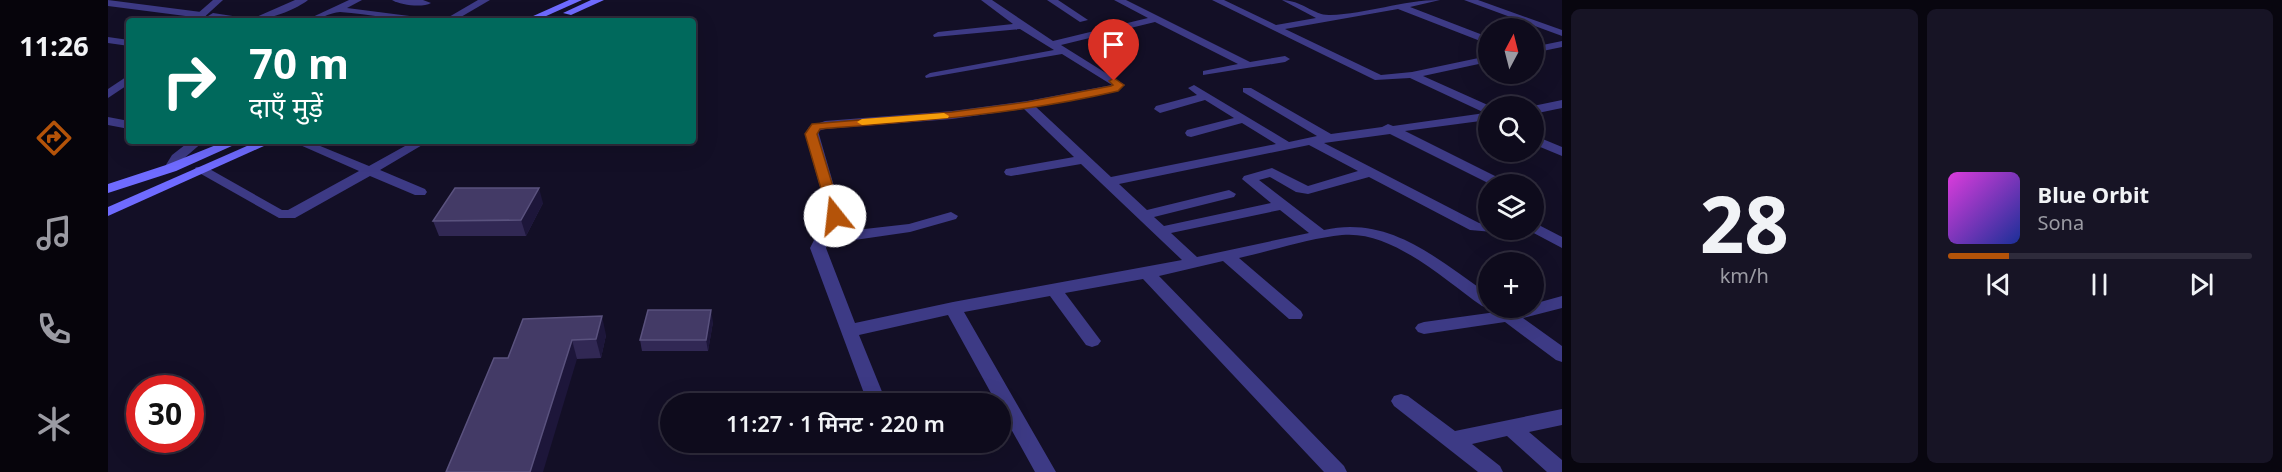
<!DOCTYPE html>
<html lang="hi">
<head>
<meta charset="utf-8">
<style>
	body { margin:0; font-family:"Noto Sans","Noto Sans Devanagari",sans-serif; background:#171425; color:#f1f3f6; height:100vh; display:flex; flex-direction:column; font-size:22px; white-space:nowrap }
	* { box-sizing:border-box; margin:0 }
	p { font-size:20px; color:#9b9ba3 }
	.icon { flex:none; width:33px; height:33px; fill:none; stroke:currentColor; stroke-width:2; stroke-linecap:round; stroke-linejoin:round }
	.map { position:relative; flex:1; overflow:hidden }
	.sheet { display:flex; flex-direction:column; gap:9px; padding:9px; background:#08060f; width:720px }
	.sheet>* { flex:none }
	.banner { position:absolute; left:18px; top:18px; width:570px; height:126px; border-radius:6px; box-shadow:0 6px 24px #0002,0 0 0 2px #2e2b3b; background:#00695c; color:#fff; overflow:hidden }
	.needle { width:39px; rotate:7deg }
	.controls { position:absolute; left:1370px; top:18px; display:grid; gap:12px }
	.controls a { display:grid; place-items:center; width:66px; height:66px; border-radius:50%; background:#0e0b1c; box-shadow:0 6px 24px #0002,0 0 0 2px #2e2b3b; font-size:30px }
	.speed { position:absolute; left:18px; top:375px; display:flex; gap:12px; font-size:30px; font-weight:700; text-align:center }
	.speed>* { display:grid; place-content:center; width:78px; height:78px; border-radius:50%; background:#0e0b1c; box-shadow:0 6px 24px #0002,0 0 0 2px #2e2b3b; line-height:1 }
	.speed .limit { border:9px solid #d22; background:#fff; color:#111 }
	.pin { position:absolute; display:grid; place-items:center; width:51px; height:51px; color:#fff; margin:-62px -26px; border-radius:50% 50% 50% 0; rotate:-45deg; box-shadow:0 0 6px #0007 }
	.pin .icon { rotate:45deg }
	.me { position:absolute; width:66px; margin:-33px; rotate:344deg; stroke-linejoin:round; filter:drop-shadow(0 0 4px #0008) }
	.turn { display:flex; align-items:center; gap:21px; height:126px; padding:0 24px; font-size:27px }
	.turn .icon { width:78px; height:78px; stroke-width:2.5 }
	.turn b { display:block; font-size:42px; line-height:51px }
	.sheet .card { flex:1; display:flex; flex-direction:column; justify-content:center; gap:9px; min-width:0; padding:0 21px; border-radius:9px; background:#171425 }
	.sheet .dial { align-items:center; gap:0 }
	.dial b { font-size:78px; line-height:1 }
	.song { display:flex; align-items:center; gap:18px }
	.cover { width:72px; height:72px; border-radius:9px; background:linear-gradient(135deg,hsl(300 70% 55%),hsl(230 70% 35%)) }
	.played { height:6px; border-radius:3px; background:linear-gradient(90deg,#b45309 20%,#2e2b3b 20%) }
	.keys { display:flex; justify-content:space-around; direction:ltr }
	.sheet .tiles { flex:1; display:grid; gap:9px; grid-template-columns:repeat(2,1fr) }
	.trip { position:absolute; left:552px; top:393px; width:351px; height:60px; border-radius:30px; background:#0e0b1c; box-shadow:0 6px 24px #0002,0 0 0 2px #2e2b3b; font-weight:600; line-height:60px; text-align:center }
	main { display:flex; flex:1; min-height:0 }
	.tabs { display:flex; flex-direction:column; width:108px; justify-content:space-around; align-items:center; background:#06040b; color:#9b9ba3 }
	.tabs .icon { width:42px; height:42px }
	.tabs .on { color:#b45309 }
	.tabs b { font-size:27px; color:#f1f3f6 }
	.map>svg:first-child { display:block }
</style>
</head>
<body>
<main>
<nav class="tabs">
<b>11:26</b>
<svg class="icon on" aria-label="directions" viewBox="0 0 24 24"><path d="M12 3l9 9-9 9-9-9zM9 14v-3h6M13 9l2 2-2 2"/></svg>
<svg class="icon" aria-label="music" viewBox="0 0 24 24"><path d="M9 18V5l10-2v13"/><circle cx="6" cy="18" r="3"/><circle cx="16" cy="16" r="3"/></svg>
<svg class="icon" aria-label="phone" viewBox="0 0 24 24"><path d="M5 4h4l2 5-3 2q2 4 5 5l2-3 5 2v4C11 20 4 13 5 4z"/></svg>
<svg class="icon" aria-label="climate" viewBox="0 0 24 24"><path d="M12 3v18M4 7l16 10M4 17L20 7"/></svg>
</nav>
<div class="map">
<svg width="1454" height="472" viewBox="0 0 1454 472">
	<rect width="100%" height="100%" fill="#130f26"/>
	<g fill="none" stroke-linecap="round" stroke-linejoin="round">
		<g fill="#3d3a85" fill-rule="evenodd">
			<polygon points="0,0 93,12 98,15 93,18 0,6"/>
			<path d="M187 0H200C180 16 123 32 100 16L105 13 144 19Z"/>
			<path d="M241 0H254L239 8 317 18 322 21C291 21 262 14 232 12 222 12 211 21 196 21Z"/>
			<path d="M284 0H315L323 3C314 8 293 5 284 0Z"/>
			<polygon points="370,0 382,0 346,21 334,21"/>
			<path d="M873 0H884L945 41 1040 18 1006 0H1018L1142 62 1177 56 1182 59 1177 62 1095 75V71L1130 64 1047 22 953 45 1017 85 1006 91 928 107 1003 177 1168 144 1134 123 1083 137 1079 136 1077 133 1079 130 1126 118 1097 100 1052 113 1046 109 1048 106 1089 95 1080 88 1086 85 1181 142 1209 136 1135 92V88H1143L1223 134 1274 127 1280 124 1285 126 1377 113 1302 78 1267 80 1104 0H1116L1168 25 1208 18 1174 0C1193 0 1207 16 1222 15 1259 14 1294 0 1332 0L1302 7 1380 37V44L1290 9 1177 29 1273 75 1304 72 1380 56V62L1315 76 1382 106H1380V120L1297 131 1397 181 1398 184H1382L1282 134 1216 143 1371 223 1380 225V230H1387L1385 232 1362 230 1261 177 1200 194 1188 192 1162 177 1151 180 1216 230C1282 215 1329 259 1380 294V308L1374 306C1335 279 1284 230 1234 235 1202 238 1163 251 1131 258L1193 311 1195 315 1193 319H1181L1115 261 1051 276 1236 466 1239 472H1216L1035 279 957 293 993 341 990 345 984 347 978 345 942 296 856 312 948 472H927L892 409V404H889L840 315 751 335 777 399 774 404H760L702 248 707 238 725 233 697 134 701 127 717 121 844 111 919 101 1004 85 954 54 818 78 817 76 822 73 946 50 912 29 826 37 825 35 830 32 905 24ZM916 109 966 157 898 169 896 172 898 175 903 176 973 164 1074 260 845 302 747 323 718 248 719 244 802 232 848 219 850 216 843 212 801 224 739 231 710 131 717 129 844 119ZM1201 145 1250 171 1200 186 1164 168 1136 176 1134 179 1163 203 1056 226 1046 217 1126 197 1128 194 1121 190 1039 210 1011 184ZM1172 210 1201 233 1089 257 1063 233Z"/>
			<polygon points="939,0 950,0 980,20 972,22"/>
			<polygon points="1356,0 1370,0 1454,30 1454,36"/>
			<polygon points="0,37 21,40 21,46 0,43"/>
			<polygon points="1454,41 1454,47 1425,53 1425,47"/>
			<polygon points="1454,100 1454,108 1425,114 1425,106"/>
			<polygon points="0,117 21,121 21,129 0,125"/>
			<polygon points="1425,135 1454,147 1454,156 1425,144"/>
			<polygon points="82,141 96,141 74,160 68,171 58,171 56,168 64,155"/>
			<polygon points="183,141 200,141 261,166 306,141 321,141 272,170 317,189 319,192 317,195 307,195 262,176 187,218 171,218 86,170 88,167 98,167 174,210 180,210 251,171"/>
			<polygon points="1425,222 1454,237 1454,248 1420,230 1425,230"/>
			<polygon points="1454,296 1454,308 1415,318 1454,346 1454,362 1448,360 1397,322 1316,334 1310,332 1307,328 1310,324 1316,322 1388,312 1395,308 1403,309 1425,308 1425,304"/>
			<polygon points="1293,394 1300,396 1347,431 1454,409 1454,425 1421,432 1454,460 1454,472 1439,472 1399,436 1364,444 1392,466 1395,472 1370,472 1286,406 1283,401 1286,396"/>
		</g>
		<g fill="#3d3a85" fill-rule="evenodd">
			<polygon points="105,0 115,0 92,21 81,21"/>
			<polygon points="21,75 21,84 0,98 0,89"/>
		</g>
		<g fill="#6f6bff" fill-rule="evenodd">
			<polygon points="461,0 474,0 427,21 414,21"/>
			<polygon points="483,0 496,0 463,15 455,13"/>
			<polygon points="118,141 135,141 68,171 0,193 0,184 58,165"/>
			<polygon points="150,141 167,141 0,216 0,207"/>
		</g>
	</g>
	<g fill="#312854">
		<polygon points="435,203 418,236 331,236 325,221"/>
		<polygon points="415,319 498,335 493,358 469,359"/>
		<polygon points="605,322 600,351 534,351 532,340"/>
	</g>
	<g fill="#1d163a">
		<polygon points="431,188 435,203 418,236 413,220"/>
		<polygon points="603,310 605,322 600,351 598,340"/>
		<polygon points="494,316 498,335 493,358 488,339"/>
		<polygon points="464,340 469,359 435,472 422,472"/>
	</g>
	<g fill="#433a66" stroke="#5a527e" stroke-width="1.5">
		<polygon points="347,188 431,188 413,220 325,221"/>
		<polygon points="540,310 603,310 598,340 532,340"/>
		<polygon points="494,316 488,339 464,340 422,472 338,472 386,358 400,358 415,319"/>
	</g>
	<path fill="#b45309" stroke="#753606" stroke-width="1.5" d="M1006 78 1016 85 1010 91C912 114 812 121 712 129L709 134 734 216 727 220 721 216 697 134 704 124 844 112 919 102 1003 86 1005 85 1001 81Z"/>
	<polygon fill="#f59e0b" points="836,113 841,116 840,118 754,125 749,122 754,119"/>
</svg>
<div class="controls">
<a><svg class="needle" viewBox="-14 -14 28 28"><path d="M0-13l5 13h-10z" fill="#e53935"/><path d="M0 13l5-13h-10z" fill="#9b9ba3"/></svg></a>
<a><svg class="icon" aria-label="search" viewBox="0 0 24 24"><circle cx="10" cy="10" r="6"/><path d="M15 15l6 6"/></svg></a>
<a><svg class="icon" aria-label="layers" viewBox="0 0 24 24"><path d="M12 4l9 5-9 5-9-5zM3 14l9 5 9-5"/></svg></a>
<a>+</a>
</div>
<div class="speed"><div class="limit">30</div></div>
<div class="pin" style="left:1006px;top:81px;background:#d93025"><svg class="icon" aria-label="arrive" viewBox="0 0 24 24"><path d="M6 21V4h12l-3 4 3 4H6"/></svg></div>
<svg class="me" style="left:727px;top:216px" viewBox="-20 -20 40 40"><circle r="19" fill="#fff"/><path d="M0-13L10 11 0 6-10 11z" fill="#b45309"/></svg>
<div class="trip">11:27 · 1 मिनट · 220 m</div>
<div class="banner">
<div class="turn"><svg class="icon" aria-label="right" viewBox="0 0 24 24"><path d="M7 20v-9h11M14 6l5 5-5 5"/></svg><div><b>70 m</b>दाएँ मुड़ें</div></div>
</div>
</div>
<section class="sheet">
<div class="tiles">
<div class="card dial"><b>28</b><p>km/h</p></div>
<div class="card">
<div class="song"><i class="cover"></i><div><b>Blue Orbit</b><p>Sona</p></div></div>
<div class="played"></div>
<div class="keys"><svg class="icon" aria-label="previous" viewBox="0 0 24 24"><path d="M18 5L8 12l10 7zM5 5v14"/></svg><svg class="icon" aria-label="pause" viewBox="0 0 24 24"><path d="M8 5v14M16 5v14"/></svg><svg class="icon" aria-label="next" viewBox="0 0 24 24"><path d="M6 5l10 7-10 7zM19 5v14"/></svg></div>
</div>
</div>
</section>
</main>
</body>
</html>
